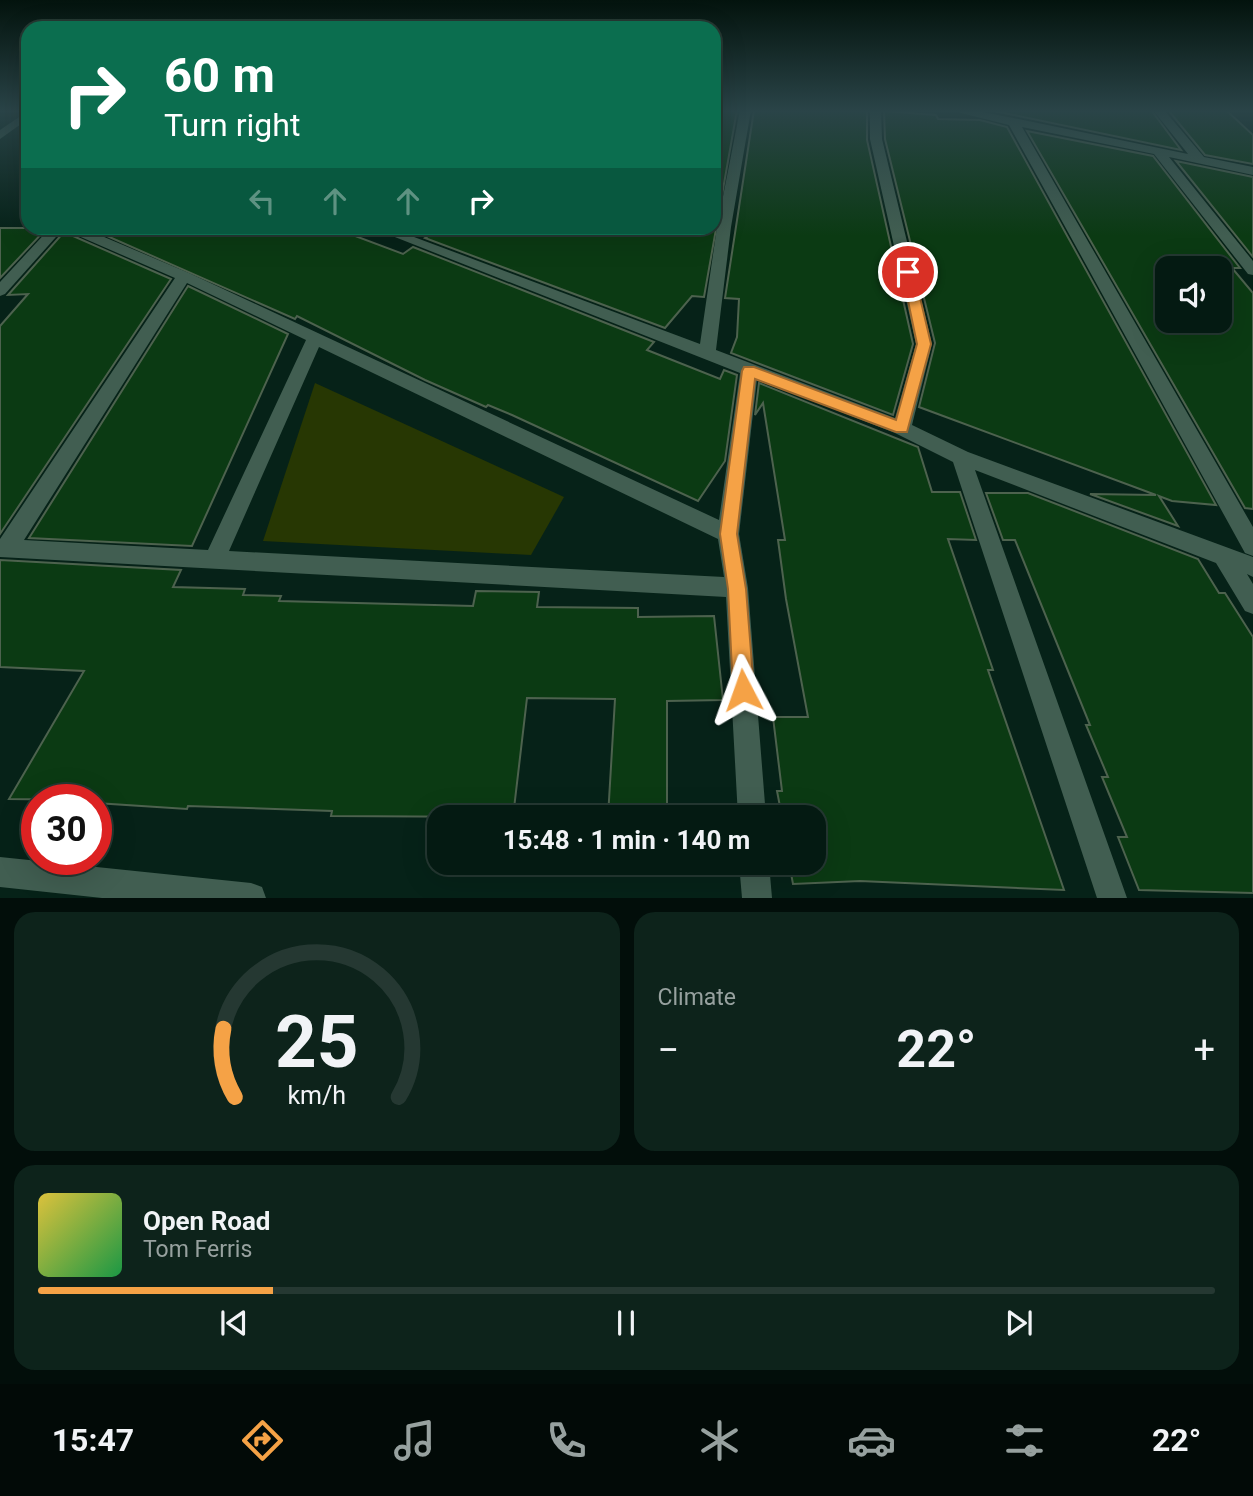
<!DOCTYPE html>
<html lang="en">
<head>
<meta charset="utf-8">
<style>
	body { margin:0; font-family:Roboto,sans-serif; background:#0d231b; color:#f1f3f6; height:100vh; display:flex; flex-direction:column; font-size:26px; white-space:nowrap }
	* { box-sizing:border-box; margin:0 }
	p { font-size:23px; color:#97a19f }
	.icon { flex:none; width:38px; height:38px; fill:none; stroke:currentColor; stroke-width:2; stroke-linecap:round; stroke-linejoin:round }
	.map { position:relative; height:898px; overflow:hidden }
	.sheet { display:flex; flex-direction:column; gap:14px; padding:14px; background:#020e0a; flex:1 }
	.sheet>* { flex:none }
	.hud { position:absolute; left:21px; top:21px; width:700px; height:214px; border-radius:21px; box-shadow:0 7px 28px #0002,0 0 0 2px #253832; background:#0b6e4f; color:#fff; overflow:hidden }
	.buttons { position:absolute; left:1155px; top:256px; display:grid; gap:14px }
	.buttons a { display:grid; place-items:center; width:77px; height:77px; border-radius:14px; background:#041a12; box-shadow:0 7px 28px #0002,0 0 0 2px #253832; font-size:35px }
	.speed { position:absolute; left:21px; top:784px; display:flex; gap:14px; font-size:35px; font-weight:700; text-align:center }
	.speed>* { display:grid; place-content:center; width:91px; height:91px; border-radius:50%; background:#041a12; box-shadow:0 7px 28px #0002,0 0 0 2px #253832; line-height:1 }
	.speed .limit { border:10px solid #d22; background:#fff; color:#111 }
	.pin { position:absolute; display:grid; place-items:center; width:60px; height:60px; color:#fff; margin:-30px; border:4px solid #fff; border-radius:50%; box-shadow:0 2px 7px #0007 }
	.me { position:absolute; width:77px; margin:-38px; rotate:356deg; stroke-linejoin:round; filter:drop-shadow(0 0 5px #0008) }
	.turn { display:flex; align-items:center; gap:24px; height:147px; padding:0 28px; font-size:32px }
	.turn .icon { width:91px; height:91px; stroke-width:2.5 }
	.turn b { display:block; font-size:49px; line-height:60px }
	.lanes { display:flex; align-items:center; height:66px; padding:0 28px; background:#0003; justify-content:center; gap:35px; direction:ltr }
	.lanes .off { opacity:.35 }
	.big { font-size:52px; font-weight:700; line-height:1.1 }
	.sheet .widget { flex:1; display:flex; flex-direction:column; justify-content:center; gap:10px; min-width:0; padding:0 24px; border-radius:21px; background:#0d231b }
	.sheet .dial { align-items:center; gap:0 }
	.dial svg { height:182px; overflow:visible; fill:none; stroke:#253832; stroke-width:7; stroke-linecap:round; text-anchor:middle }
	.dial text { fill:#f1f3f6; stroke:none }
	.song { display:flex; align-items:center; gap:21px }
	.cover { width:84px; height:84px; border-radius:10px; background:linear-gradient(135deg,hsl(50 70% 55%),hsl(140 70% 35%)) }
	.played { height:7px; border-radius:4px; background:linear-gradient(90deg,#f5a246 20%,#253832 20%) }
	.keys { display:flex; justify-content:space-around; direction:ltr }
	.heat { display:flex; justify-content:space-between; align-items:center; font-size:38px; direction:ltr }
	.sheet .tiles { flex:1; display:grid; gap:14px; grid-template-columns:1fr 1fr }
	.widget:last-child { grid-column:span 2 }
	.trip { position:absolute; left:427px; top:805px; width:399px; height:70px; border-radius:21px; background:#041a12; box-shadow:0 7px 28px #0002,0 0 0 2px #253832; font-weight:700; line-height:70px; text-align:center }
	.tabs { display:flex; height:112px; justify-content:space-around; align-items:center; background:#020a07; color:#97a19f }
	.tabs .icon { width:49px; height:49px }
	.tabs .active { color:#f5a246 }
	.tabs b { font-size:32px; color:#f1f3f6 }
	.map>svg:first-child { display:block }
</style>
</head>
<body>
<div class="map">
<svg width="1253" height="898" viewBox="0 0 1253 898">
	<rect width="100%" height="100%" fill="#062218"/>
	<polygon fill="#273703" points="315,383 564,497 531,555 263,541"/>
	<g fill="#0b3a13" stroke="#4d624e" stroke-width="2" fill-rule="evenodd">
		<polygon points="714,110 737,110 704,297 692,296 665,328 425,238 441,228 714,228"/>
		<polygon points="754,110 867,110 867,140 913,344 893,415 731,353 737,337 739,299 725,298"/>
		<polygon points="988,110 1151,110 1181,150 1014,115"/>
		<polygon points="1168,110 1226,110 1253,135 1253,164 1205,155"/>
		<polygon points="884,111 936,115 938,119 980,120 1007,127 1216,505 1172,501 1159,496 1178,526 1090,494 1156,495 919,407 935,343 885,139"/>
		<path d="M1027 131 1153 156 1240 268H1232L1253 293V509L1245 508ZM1167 268H1220V320H1167Z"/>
		<polygon points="1176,161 1253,177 1253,257"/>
		<polygon points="0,228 47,228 0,278"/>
		<polygon points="89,228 334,228 403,254 413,247 654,342 647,350 720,379 724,370 737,375 725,461 698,501 512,415 488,405 486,407 425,380 297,316 295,319"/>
		<polygon points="64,232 171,279 0,534 0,326 28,294 8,295"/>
		<polygon points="188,286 288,334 192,546 29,538"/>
		<polygon points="759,383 918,447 932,492 960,492 976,540 948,539 993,670 988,670 1064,890 860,881 793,884 789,863 814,863 814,817 782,817 777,791 782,791 773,717 808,717 786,599 778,540 785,540 763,403 755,415"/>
		<polygon points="986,493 1028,493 1198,559 1219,593 1225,593 1253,637 1253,893 1139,890 1118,837 1127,837 1102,777 1108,777 1086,725 1090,725 1015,540 1003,540"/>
		<polygon points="0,560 181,570 173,587 245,589 243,595 281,596 279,601 473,606 476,591 539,592 537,607 638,608 638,617 714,616 723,700 667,701 667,817 608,817 615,699 527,698 513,817 331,816 332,811 188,806 187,809 96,803 96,800 9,799 84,671 0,667"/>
	</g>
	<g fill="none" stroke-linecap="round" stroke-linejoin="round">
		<g fill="#415e51" fill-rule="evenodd">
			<path d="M740 110H751L731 227 716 350 895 418 916 344 870 139V110H881L882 139 932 344 912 425 968 452 1253 557V577L1247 574 1253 584V614L1245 611 1216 563 975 470 1127 898H1097L953 462 895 433 757 379 739 534 748 588 766 817H738L726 597 0 557V539L175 278 67 231 65 228H83L189 273 719 520 740 373 372 228H390L700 344 717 227ZM187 283 306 340 208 550 24 540ZM319 347 718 539 724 577 229 551Z"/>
			<polygon points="949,110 972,110 1013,118 1188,154 1153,110 1164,110 1204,157 1253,167 1253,175 1169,157 1253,261 1253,275 1248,274 1154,154 1022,127 1253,527 1253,556 1245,553 1009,125"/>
			<polygon points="28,111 28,119 0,139 0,130"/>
			<polygon points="50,228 64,228 5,294 0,296 0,282"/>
			<polygon points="739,863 769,863 772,898 742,898"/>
		</g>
		<polygon fill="#415e51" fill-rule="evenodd" points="0,857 251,883 262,887 266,898 102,898 0,887"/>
	</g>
	<linearGradient id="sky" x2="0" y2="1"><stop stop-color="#03130d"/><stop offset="0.47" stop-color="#2a4448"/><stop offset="1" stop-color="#2a4448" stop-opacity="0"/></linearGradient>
	<rect width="1253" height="236" fill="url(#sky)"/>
	<polygon fill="#f5a246" stroke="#9f692e" stroke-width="2" points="908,268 914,272 931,344 907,432 896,432 755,379 737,534 746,589 754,690 751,697 743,700 736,697 733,690 728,589 720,534 742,371 744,367 754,367 896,420 917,344 902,272"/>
</svg>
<div class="buttons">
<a><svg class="icon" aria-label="sound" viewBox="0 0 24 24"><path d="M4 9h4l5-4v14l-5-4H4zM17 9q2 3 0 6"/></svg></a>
</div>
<div class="speed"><div class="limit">30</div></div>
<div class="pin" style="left:908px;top:272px;background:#d93025"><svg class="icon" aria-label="arrive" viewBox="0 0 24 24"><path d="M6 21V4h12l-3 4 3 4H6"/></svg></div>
<svg class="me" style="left:743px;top:690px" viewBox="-20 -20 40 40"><path d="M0-17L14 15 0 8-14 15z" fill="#f5a246" stroke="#fff" stroke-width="4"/></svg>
<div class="trip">15:48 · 1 min · 140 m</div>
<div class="hud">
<div class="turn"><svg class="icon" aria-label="right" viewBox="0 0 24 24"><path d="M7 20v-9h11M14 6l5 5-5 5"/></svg><div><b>60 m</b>Turn right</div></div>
<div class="lanes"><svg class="icon off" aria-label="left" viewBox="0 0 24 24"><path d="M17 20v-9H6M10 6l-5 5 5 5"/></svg><svg class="icon off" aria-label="ahead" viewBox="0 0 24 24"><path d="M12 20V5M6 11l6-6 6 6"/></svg><svg class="icon off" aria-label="ahead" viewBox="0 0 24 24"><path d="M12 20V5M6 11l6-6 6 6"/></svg><svg class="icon" aria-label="right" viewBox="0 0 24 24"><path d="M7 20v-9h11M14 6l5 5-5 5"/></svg></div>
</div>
</div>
<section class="sheet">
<div class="tiles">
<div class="widget dial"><svg viewBox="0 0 100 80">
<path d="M14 69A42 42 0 1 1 86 69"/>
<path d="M14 69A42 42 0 0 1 9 39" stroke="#f5a246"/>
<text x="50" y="56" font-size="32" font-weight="700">25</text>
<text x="50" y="72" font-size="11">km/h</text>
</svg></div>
<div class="widget"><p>Climate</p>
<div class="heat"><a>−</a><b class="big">22°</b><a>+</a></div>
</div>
<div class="widget">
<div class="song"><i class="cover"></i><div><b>Open Road</b><p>Tom Ferris</p></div></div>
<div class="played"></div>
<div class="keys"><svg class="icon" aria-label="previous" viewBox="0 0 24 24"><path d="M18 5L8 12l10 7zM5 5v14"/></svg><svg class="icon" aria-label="pause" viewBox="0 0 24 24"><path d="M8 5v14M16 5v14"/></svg><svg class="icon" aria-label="next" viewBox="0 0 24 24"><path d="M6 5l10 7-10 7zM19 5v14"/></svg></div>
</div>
</div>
</section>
<nav class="tabs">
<b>15:47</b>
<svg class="icon active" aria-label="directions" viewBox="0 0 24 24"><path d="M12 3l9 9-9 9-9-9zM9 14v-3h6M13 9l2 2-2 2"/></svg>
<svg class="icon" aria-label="music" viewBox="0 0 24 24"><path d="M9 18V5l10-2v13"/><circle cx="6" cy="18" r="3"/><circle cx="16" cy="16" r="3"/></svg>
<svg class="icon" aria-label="phone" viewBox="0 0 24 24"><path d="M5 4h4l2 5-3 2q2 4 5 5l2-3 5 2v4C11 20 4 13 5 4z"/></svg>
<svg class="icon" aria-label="climate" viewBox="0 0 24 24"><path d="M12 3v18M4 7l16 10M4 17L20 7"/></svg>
<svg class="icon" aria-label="car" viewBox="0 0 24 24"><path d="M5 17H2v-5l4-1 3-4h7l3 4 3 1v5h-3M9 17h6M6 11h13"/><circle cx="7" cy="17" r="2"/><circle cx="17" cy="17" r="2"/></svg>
<svg class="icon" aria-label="filters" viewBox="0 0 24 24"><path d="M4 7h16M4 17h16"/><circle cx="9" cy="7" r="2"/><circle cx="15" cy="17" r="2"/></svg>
<b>22°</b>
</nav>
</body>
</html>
